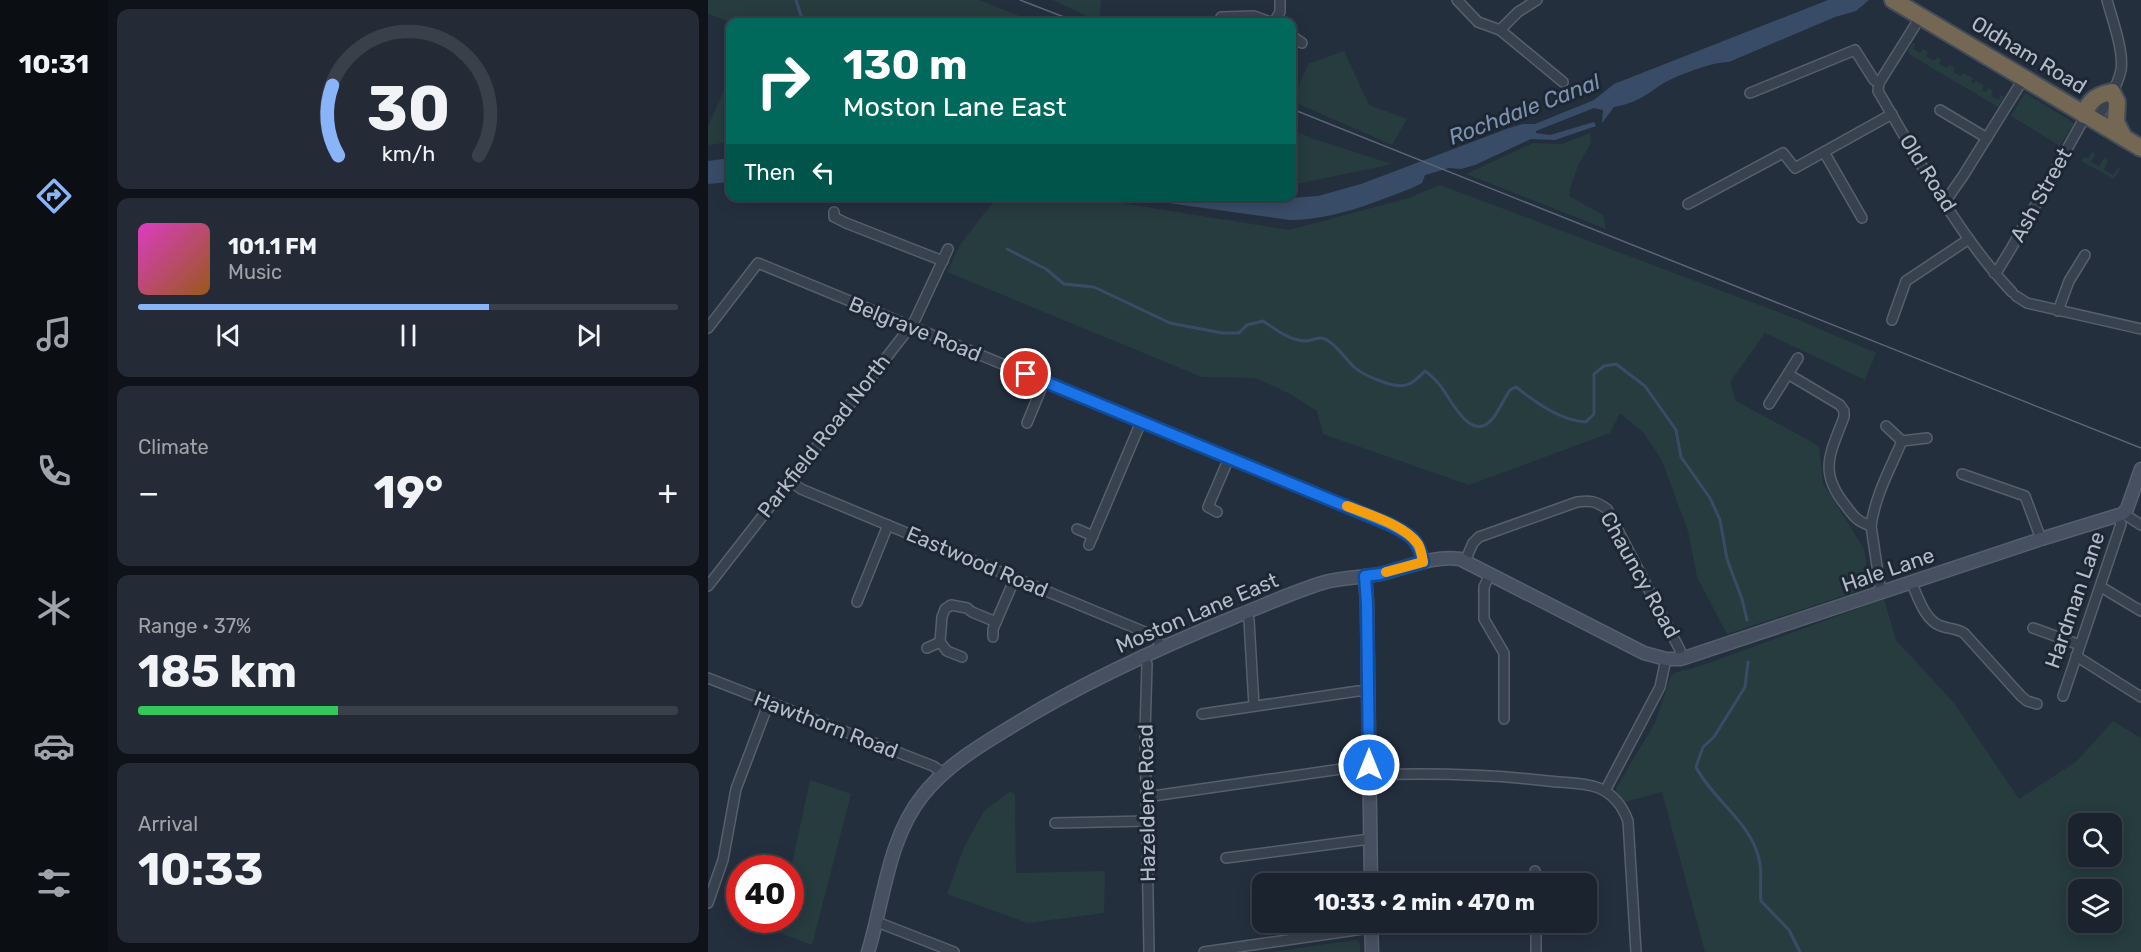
<!DOCTYPE html>
<html lang="en">
<head>
<meta charset="utf-8">
<style>
	body { margin:0; font-family:Rubik,sans-serif; background:#242b36; color:#f1f3f6; height:100vh; display:flex; flex-direction:column; font-size:22px; white-space:nowrap }
	* { box-sizing:border-box; margin:0 }
	p { font-size:20px; color:#a0a4aa }
	.icon { flex:none; width:33px; height:33px; fill:none; stroke:currentColor; stroke-width:2; stroke-linecap:round; stroke-linejoin:round }
	.map { position:relative; flex:1; overflow:hidden }
	.panel { display:flex; flex-direction:column; gap:9px; padding:9px; background:#0f1319; width:600px }
	.panel>* { flex:none }
	.banner { position:absolute; left:18px; top:18px; width:570px; height:183px; border-radius:12px; box-shadow:0 3px 15px #0003,0 0 0 2px #39404a; background:#00695c; color:#fff; overflow:hidden }
	.fabs { position:absolute; left:1360px; top:813px; display:grid; gap:12px }
	.fabs a { display:grid; place-items:center; width:54px; height:54px; border-radius:12px; background:#1b232e; box-shadow:0 3px 15px #0003,0 0 0 2px #39404a; font-size:30px }
	.speed { position:absolute; left:18px; top:855px; display:flex; gap:12px; font-size:30px; font-weight:700; text-align:center }
	.speed>* { display:grid; place-content:center; width:78px; height:78px; border-radius:50%; background:#1b232e; box-shadow:0 3px 15px #0003,0 0 0 2px #39404a; line-height:1 }
	.speed .limit { border:9px solid #d22; background:#fff; color:#111 }
	.pin { position:absolute; display:grid; place-items:center; width:51px; height:51px; color:#fff; margin:-26px; border:3px solid #fff; border-radius:50%; box-shadow:0 2px 6px #0007 }
	.me { position:absolute; width:66px; margin:-33px; rotate:0deg; stroke-linejoin:round; filter:drop-shadow(0 0 4px #0008) }
	.turn { display:flex; align-items:center; gap:21px; height:126px; padding:0 18px; font-size:27px }
	.turn .icon { width:78px; height:78px; stroke-width:2.5 }
	.turn b { display:block; font-size:42px; line-height:51px }
	.then { display:flex; align-items:center; height:57px; padding:0 18px; background:#0003; gap:12px; font-size:22px }
	.big { font-size:45px; font-weight:700; line-height:1.1 }
	.panel .widget { flex:1; display:flex; flex-direction:column; justify-content:center; gap:9px; min-width:0; padding:0 21px; border-radius:12px; background:#242b36 }
	.panel .dial { align-items:center; gap:0 }
	.dial svg { height:156px; overflow:visible; fill:none; stroke:#39404a; stroke-width:7; stroke-linecap:round; text-anchor:middle }
	.dial text { fill:#f1f3f6; stroke:none }
	.song { display:flex; align-items:center; gap:18px }
	.cover { width:72px; height:72px; border-radius:9px; background:linear-gradient(135deg,hsl(310 70% 55%),hsl(30 70% 35%)) }
	.played { height:6px; border-radius:3px; background:linear-gradient(90deg,#8ab4f8 65%,#39404a 65%) }
	.keys { display:flex; justify-content:space-around; direction:ltr }
	.heat { display:flex; justify-content:space-between; align-items:center; font-size:33px; direction:ltr }
	.charge { height:9px; border-radius:4px; background:linear-gradient(90deg,#34c759 37%,#39404a 0) }
	.trip { position:absolute; left:544px; top:873px; width:345px; height:60px; border-radius:12px; background:#1b232e; box-shadow:0 3px 15px #0003,0 0 0 2px #39404a; font-weight:700; line-height:60px; text-align:center }
	main { display:flex; flex:1; min-height:0 }
	.dock { display:flex; flex-direction:column; width:108px; justify-content:space-around; align-items:center; background:#0b0e12; color:#a0a4aa }
	.dock .icon { width:42px; height:42px }
	.dock .current { color:#8ab4f8 }
	.dock b { font-size:27px; color:#f1f3f6 }
	.map>svg:first-child { display:block }
</style>
</head>
<body>
<main>
<nav class="dock">
<b>10:31</b>
<svg class="icon current" aria-label="directions" viewBox="0 0 24 24"><path d="M12 3l9 9-9 9-9-9zM9 14v-3h6M13 9l2 2-2 2"/></svg>
<svg class="icon" aria-label="music" viewBox="0 0 24 24"><path d="M9 18V5l10-2v13"/><circle cx="6" cy="18" r="3"/><circle cx="16" cy="16" r="3"/></svg>
<svg class="icon" aria-label="phone" viewBox="0 0 24 24"><path d="M5 4h4l2 5-3 2q2 4 5 5l2-3 5 2v4C11 20 4 13 5 4z"/></svg>
<svg class="icon" aria-label="climate" viewBox="0 0 24 24"><path d="M12 3v18M4 7l16 10M4 17L20 7"/></svg>
<svg class="icon" aria-label="car" viewBox="0 0 24 24"><path d="M5 17H2v-5l4-1 3-4h7l3 4 3 1v5h-3M9 17h6M6 11h13"/><circle cx="7" cy="17" r="2"/><circle cx="17" cy="17" r="2"/></svg>
<svg class="icon" aria-label="filters" viewBox="0 0 24 24"><path d="M4 7h16M4 17h16"/><circle cx="9" cy="7" r="2"/><circle cx="15" cy="17" r="2"/></svg>
</nav>
<section class="panel">
<div class="widget dial"><svg viewBox="0 0 100 80">
<path d="M14 69A42 42 0 1 1 86 69"/>
<path d="M14 69A42 42 0 0 1 11 33" stroke="#8ab4f8"/>
<text x="50" y="56" font-size="32" font-weight="700">30</text>
<text x="50" y="72" font-size="11">km/h</text>
</svg></div>
<div class="widget">
<div class="song"><i class="cover"></i><div><b>101.1 FM</b><p>Music</p></div></div>
<div class="played"></div>
<div class="keys"><svg class="icon" aria-label="previous" viewBox="0 0 24 24"><path d="M18 5L8 12l10 7zM5 5v14"/></svg><svg class="icon" aria-label="pause" viewBox="0 0 24 24"><path d="M8 5v14M16 5v14"/></svg><svg class="icon" aria-label="next" viewBox="0 0 24 24"><path d="M6 5l10 7-10 7zM19 5v14"/></svg></div>
</div>
<div class="widget"><p>Climate</p>
<div class="heat"><a>−</a><b class="big">19°</b><a>+</a></div>
</div>
<div class="widget"><p>Range · 37%</p><b class="big">185 km</b><div class="charge"></div></div>
<div class="widget"><p>Arrival</p><b class="big">10:33</b></div>
</section>
<div class="map">
<svg width="1433" height="952" viewBox="0 0 1433 952">
	<rect width="100%" height="100%" fill="#242f3e"/>
	<g fill="#263c3f" fill-rule="evenodd">
		<polygon points="0,0 271,0 327,22 23,22 0,14"/>
		<polygon points="345,0 393,0 391,22"/>
		<polygon points="1205,43 1207,44 1205,49 1212,53 1215,49 1220,52 1218,56 1226,61 1229,57 1233,60 1231,64 1239,68 1241,65 1247,68 1245,72 1253,76 1255,73 1265,78 1263,82 1266,84 1268,81 1276,85 1274,90 1278,92 1280,88 1285,91 1283,96 1290,100 1293,95 1296,97 1290,107 1201,54 1200,51"/>
		<polygon points="636,51 661,105 699,119 684,145 584,101 600,64"/>
		<polygon points="22,77 22,142 0,145 0,126"/>
		<polygon points="1317,93 1366,123 1352,146 1303,116"/>
		<polygon points="584,130 606,139 684,164 594,183 584,183"/>
		<polygon points="882,133 883,143 871,164 863,185 861,196 895,215 898,229 758,174 825,143 854,144"/>
		<polygon points="1384,152 1387,154 1383,162 1391,166 1396,158 1400,161 1396,170 1405,175 1410,168 1412,169 1406,179 1373,161 1377,157 1380,159"/>
		<polygon points="732,185 1091,320 1168,353 1157,380 1057,333 1022,382 1028,401 1111,446 1115,483 1156,549 1162,587 1019,634 989,577 980,531 954,461 936,433 912,413 902,433 761,485 615,434 609,411 582,394 548,378 494,377 239,272 252,245 285,202 292,197 376,197 581,230 701,198"/>
		<path d="M1176 599 1188 640 1246 703 1311 799 1369 761 1405 721 1433 738V952H997L954 792 917 802 909 793 908 788 947 723 963 676 967 673 998 664ZM1371 824H1404V856H1371ZM1371 890H1404V922H1371Z"/>
		<polygon points="102,780 143,794 104,945 69,932 71,920 82,920 83,869"/>
		<polygon points="303,791 307,795 308,873 397,871 396,913 320,923 239,894 256,847 276,811"/>
		<polygon points="648,940 652,944 652,952 563,952"/>
	</g>
	<g fill="#394c67">
		<path d="M1120 0H1161L1148 11 1127 17 1021 62C1006 61 964 77 951 86 936 97 924 104 906 107L894 123 895 110 886 108 828 131V133L842 135 886 122 888 126 847 140 823 139 767 165 753 169 741 168 717 175 714 183 704 188C665 203 625 220 582 220L417 197 543 196 568 199 610 196 653 184 801 128 815 124H827L886 100 906 84Z"/>
		<polygon points="22,158 22,182 0,184 0,161"/>
	</g>
	<g fill="none" stroke-linecap="round" stroke-linejoin="round">
		<g stroke="#394c67" stroke-width="3">
			<polyline points="88,0 95,22"/>
			<path d="M299 249 338 269 356 284 386 287 462 323 514 333H531L539 325 555 321C566 328 582 341 597 341 605 341 611 335 619 340 629 346 638 359 646 367 655 375 686 389 698 385 705 384 712 376 717 371 724 376 729 381 734 388 743 400 764 445 785 418 791 410 796 399 802 390L808 387C827 402 853 421 878 422L886 414V374L896 366 908 364 937 386 968 430 973 457 1002 498 1012 520 1019 559 1034 599 1039 620"/>
			<path d="M1040 662 1037 687 1006 737 995 747 988 767C1004 799 1043 822 1051 859 1055 874 1051 887 1053 901L1081 930 1092 952"/>
		</g>
		<defs>
			<g id="street">
				<polyline points="749,0 770,22 792,30 855,82"/>
				<path d="M1213 16 1171 83 1170 91C1210 159 1250 235 1304 292"/>
				<polyline points="513,17 546,16 562,22"/>
				<polyline points="566,22 572,12 572,0"/>
				<polyline points="792,30 810,12 829,0"/>
				<polyline points="584,36 594,43"/>
				<polyline points="1042,93 1147,50 1166,80 1171,83"/>
				<polyline points="1232,110 1279,138"/>
				<path d="M1388 121C1397 106 1409 88 1413 70 1416 51 1404 19 1399 0"/>
				<polyline points="1116,152 1154,218"/>
				<polyline points="1236,200 1241,196 1255,176 1316,78"/>
				<polyline points="980,204 1075,153 1087,168 1184,114"/>
				<polyline points="126,212 126,217 138,223 235,261"/>
				<polyline points="1286,273 1290,270 1304,247 1373,124 1376,115"/>
				<polyline points="1308,296 1319,303 1433,329"/>
				<polyline points="1350,311 1361,281 1377,255"/>
				<polyline points="1184,320 1198,281 1261,239"/>
				<path d="M0 328 50 263 681 524C701 534 711 538 715 562"/>
				<path d="M1080 374 1132 405 1136 411V417C1122 454 1110 472 1138 506 1147 518 1149 521 1163 526"/>
				<polyline points="1061,404 1090,358"/>
				<polyline points="319,423 336,382"/>
				<polyline points="1178,426 1194,441 1219,438"/>
				<polyline points="1254,474 1317,496 1333,539"/>
				<polyline points="82,481 93,489 444,635 449,639 453,647"/>
				<polyline points="509,512 500,507 521,458"/>
				<polyline points="1416,514 1433,525"/>
				<polyline points="369,529 385,536"/>
				<polyline points="381,545 433,422"/>
				<path d="M757 561 765 543 771 537 869 502C882 500 888 501 899 509L972 650 973 659"/>
				<polyline points="782,574 776,587 776,619 796,653 796,719"/>
				<path d="M1203 582C1210 596 1216 620 1233 626 1241 629 1248 628 1256 633L1313 696 1319 701 1329 704"/>
				<polyline points="0,586 206,322 240,249"/>
				<polyline points="1393,587 1433,611"/>
				<path d="M1173 593 1163 526C1167 496 1182 469 1194 441"/>
				<polyline points="149,602 180,525"/>
				<polyline points="538,612 541,620 546,706"/>
				<polyline points="1325,628 1372,645"/>
				<polyline points="285,637 285,629 307,578"/>
				<polyline points="219,648 232,642"/>
				<polyline points="435,655 439,664 437,733 441,952"/>
				<polyline points="1368,656 1433,697"/>
				<polyline points="254,657 239,651 232,642 234,617 237,609 243,605 259,608 264,612 288,622"/>
				<polyline points="0,678 225,766 235,773"/>
				<polyline points="1355,696 1413,524 1410,516"/>
				<polyline points="494,714 650,691 660,691"/>
				<path d="M661 775C721 773 781 774 840 781 856 783 875 782 891 788 905 794 915 807 920 821L928 952"/>
				<polyline points="897,791 952,687 958,659"/>
				<polyline points="438,797 661,765"/>
				<polyline points="347,823 439,821"/>
				<polyline points="518,858 662,839"/>
				<polyline points="827,871 827,884"/>
				<polyline points="0,903 15,860 28,789 61,702"/>
				<polyline points="169,922 246,952"/>
				<polyline points="828,922 828,952"/>
				<polyline points="496,952 655,929 678,922"/>
			</g>
			<g id="secondary">
				<polyline points="657,576 659,603 663,884"/>
				<polyline points="663,922 664,952"/>
				<path d="M160 952C176 900 180 838 215 795 238 766 270 747 301 728 373 683 450 648 529 616 557 605 585 592 614 583 633 577 653 578 672 574 699 568 724 555 752 559L936 653 958 659H973L1333 539 1414 514 1419 509 1433 469"/>
			</g>
			<g id="highway">
				<polyline points="1185,0 1433,148"/>
				<path d="M1376 115C1381 100 1389 95 1404 92L1409 102 1408 122 1416 138"/>
			</g>
		</defs>
		<use href="#street" stroke="#565f6c" stroke-width="12"/>
		<use href="#secondary" stroke="#565f6c" stroke-width="15"/>
		<use href="#highway" stroke="#434c59" stroke-width="20"/>
		<use href="#street" stroke="#38414e" stroke-width="9"/>
		<use href="#secondary" stroke="#465061" stroke-width="12"/>
		<use href="#highway" stroke="#746855" stroke-width="16"/>
		<g stroke="#5a6575" stroke-width="1.5">
			<polyline points="312,0 369,22"/>
			<polyline points="584,109 1433,448"/>
		</g>
	</g>
	<g fill="none" stroke-linecap="round" stroke-linejoin="round">
		<defs>
			<path id="route" d="M318 374 681 524C701 534 711 539 715 562L672 574 657 576 659 603 661 765"/>
		</defs>
		<use href="#route" stroke="#114b97" stroke-width="15"/>
		<use href="#route" stroke="#1a73e8" stroke-width="10"/>
		<path stroke="#f59e0b" stroke-width="10" d="M639 506C659 514 697 525 710 544 713 549 714 556 715 562L678 572"/>
	</g>
	<g text-anchor="middle" stroke-width="6" stroke-linejoin="round" paint-order="stroke">
		<g font-size="21" fill="#b4bcc9" stroke="#1d2633">
			<text transform="translate(1321 55) rotate(31)" y="7">Oldham Road</text>
			<text transform="translate(1220 173) rotate(58)" y="7">Old Road</text>
			<text transform="translate(1333 195) rotate(-61)" y="7">Ash Street</text>
			<text transform="translate(207 329) rotate(22)" y="7">Belgrave Road</text>
			<text transform="translate(116 436) rotate(-52)" y="7">Parkfield Road North</text>
			<text transform="translate(269 562) rotate(23)" y="7">Eastwood Road</text>
			<text transform="translate(1180 570) rotate(-19)" y="7">Hale Lane</text>
			<text transform="translate(932 575) rotate(61)" y="7">Chauncy Road</text>
			<text transform="translate(1367 600) rotate(-71)" y="7">Hardman Lane</text>
			<text transform="translate(489 613) rotate(-23)" y="7">Moston Lane East</text>
			<text transform="translate(118 725) rotate(21)" y="7">Hawthorn Road</text>
			<text transform="translate(439 803) rotate(-91)" y="7">Hazeldene Road</text>
		</g>
		<g font-size="22" font-style="italic" fill="#7c92b1" stroke="#1d2633">
			<text transform="translate(816 109) rotate(-21)" y="8">Rochdale Canal</text>
		</g>
	</g>
</svg>
<div class="fabs">
<a><svg class="icon" aria-label="search" viewBox="0 0 24 24"><circle cx="10" cy="10" r="6"/><path d="M15 15l6 6"/></svg></a>
<a><svg class="icon" aria-label="layers" viewBox="0 0 24 24"><path d="M12 4l9 5-9 5-9-5zM3 14l9 5 9-5"/></svg></a>
</div>
<div class="speed"><div class="limit">40</div></div>
<div class="pin" style="left:318px;top:374px;background:#d93025"><svg class="icon" aria-label="arrive" viewBox="0 0 24 24"><path d="M6 21V4h12l-3 4 3 4H6"/></svg></div>
<svg class="me" style="left:661px;top:765px" viewBox="-20 -20 40 40"><circle r="17" fill="#1a73e8" stroke="#fff" stroke-width="3"/><path d="M0-11L8 9 0 5-8 9z" fill="#fff"/></svg>
<div class="trip">10:33 · 2 min · 470 m</div>
<div class="banner">
<div class="turn"><svg class="icon" aria-label="right" viewBox="0 0 24 24"><path d="M7 20v-9h11M14 6l5 5-5 5"/></svg><div><b>130 m</b>Moston Lane East</div></div>
<div class="then">Then<svg class="icon" aria-label="left" viewBox="0 0 24 24"><path d="M17 20v-9H6M10 6l-5 5 5 5"/></svg></div>
</div>
</div>
</main>
</body>
</html>
